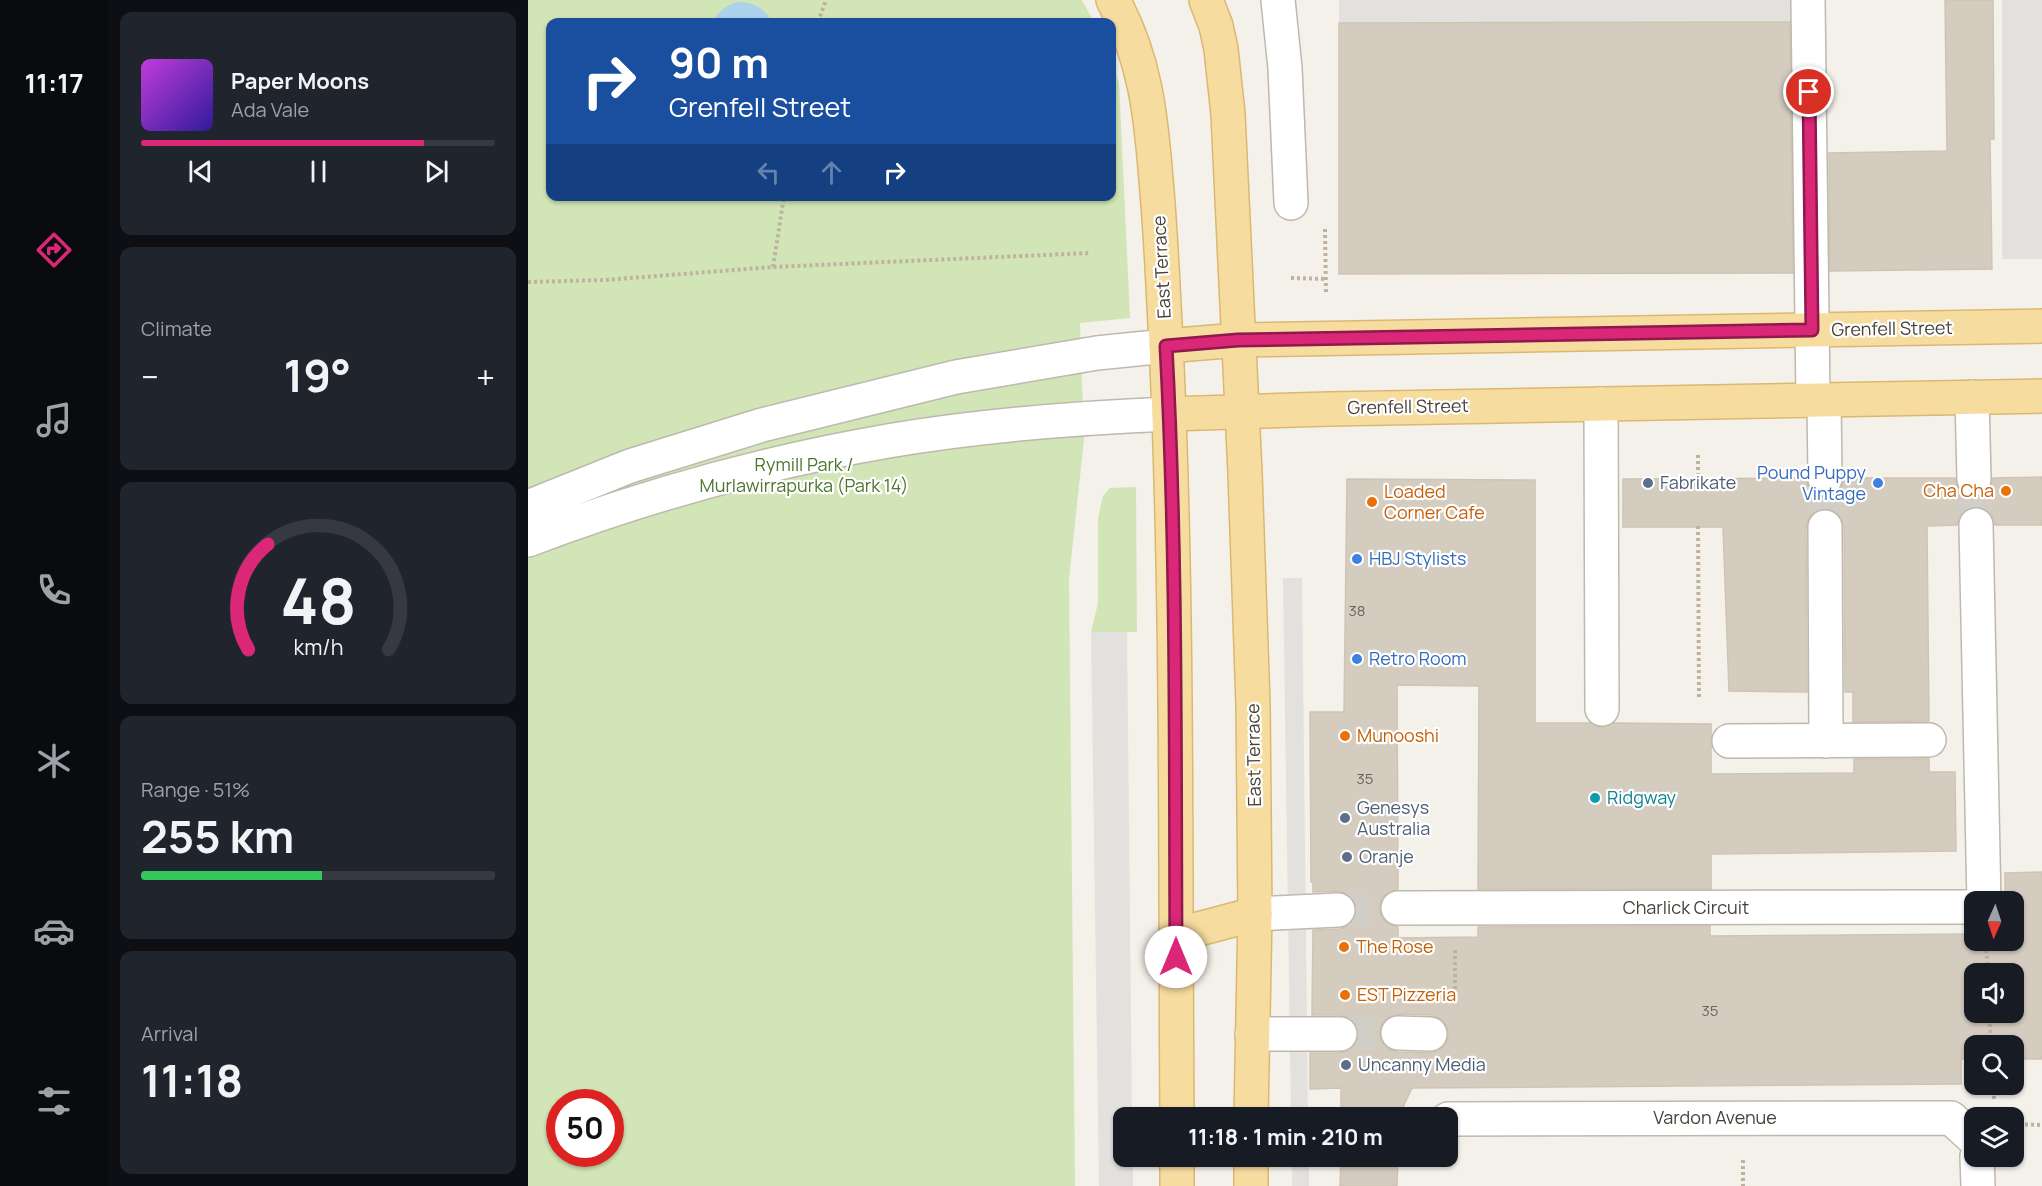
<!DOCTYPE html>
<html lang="en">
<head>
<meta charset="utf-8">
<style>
	body { margin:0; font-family:Manrope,sans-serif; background:#20242c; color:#f1f3f6; height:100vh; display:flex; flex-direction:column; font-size:22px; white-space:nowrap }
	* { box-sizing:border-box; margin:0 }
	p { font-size:20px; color:#9ea1a6 }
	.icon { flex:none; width:33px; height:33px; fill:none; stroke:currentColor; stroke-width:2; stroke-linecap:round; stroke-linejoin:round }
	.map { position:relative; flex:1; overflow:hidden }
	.side { display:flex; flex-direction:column; gap:12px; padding:12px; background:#0d0f14; width:420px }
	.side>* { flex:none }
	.guide { position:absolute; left:18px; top:18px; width:570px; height:183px; border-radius:12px; box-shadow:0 2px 4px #0004; background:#1a4fa0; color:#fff; overflow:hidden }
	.needle { width:39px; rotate:183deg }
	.controls { position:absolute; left:1436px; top:891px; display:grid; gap:12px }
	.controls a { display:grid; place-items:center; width:60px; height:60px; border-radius:12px; background:#171b24; box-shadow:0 2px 4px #0004; font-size:30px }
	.speed { position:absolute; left:18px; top:1089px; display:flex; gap:12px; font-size:30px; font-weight:700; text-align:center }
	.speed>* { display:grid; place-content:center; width:78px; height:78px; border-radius:50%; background:#171b24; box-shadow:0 2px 4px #0004; line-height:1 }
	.speed .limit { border:9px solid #d22; background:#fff; color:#111 }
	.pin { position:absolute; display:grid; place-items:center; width:51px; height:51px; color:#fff; margin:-26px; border:3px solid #fff; border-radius:50%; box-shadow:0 2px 6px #0007 }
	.me { position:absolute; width:66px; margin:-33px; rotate:0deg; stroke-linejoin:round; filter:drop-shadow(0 0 4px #0008) }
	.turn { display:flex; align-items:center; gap:21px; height:126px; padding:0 24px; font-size:27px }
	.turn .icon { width:78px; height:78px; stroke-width:2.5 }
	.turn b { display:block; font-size:42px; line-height:51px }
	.lanes { display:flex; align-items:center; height:57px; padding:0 24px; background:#0003; justify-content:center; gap:30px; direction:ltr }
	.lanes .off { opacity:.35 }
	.big { font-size:45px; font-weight:700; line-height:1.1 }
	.side .card { flex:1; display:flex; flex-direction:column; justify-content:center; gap:9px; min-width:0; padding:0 21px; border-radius:12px; background:#20242c }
	.side .dial { align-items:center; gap:0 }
	.dial svg { height:156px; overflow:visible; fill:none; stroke:#363941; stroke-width:7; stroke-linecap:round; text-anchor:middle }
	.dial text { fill:#f1f3f6; stroke:none }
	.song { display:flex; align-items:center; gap:18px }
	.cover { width:72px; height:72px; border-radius:9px; background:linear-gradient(135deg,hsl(290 70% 55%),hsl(250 70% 35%)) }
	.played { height:6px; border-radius:3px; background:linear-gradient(90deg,#db2777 80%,#363941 80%) }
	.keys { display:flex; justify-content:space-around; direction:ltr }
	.heat { display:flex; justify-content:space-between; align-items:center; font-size:33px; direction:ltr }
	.charge { height:9px; border-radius:4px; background:linear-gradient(90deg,#34c759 51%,#363941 0) }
	.trip { position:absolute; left:585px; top:1107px; width:345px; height:60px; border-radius:12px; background:#171b24; box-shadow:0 2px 4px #0004; font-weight:700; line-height:60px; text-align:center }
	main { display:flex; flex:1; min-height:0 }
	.tabs { display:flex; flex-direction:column; width:108px; justify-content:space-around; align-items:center; background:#090b0e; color:#9ea1a6 }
	.tabs .icon { width:42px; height:42px }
	.tabs .active { color:#db2777 }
	.tabs b { font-size:27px; color:#f1f3f6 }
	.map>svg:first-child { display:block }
</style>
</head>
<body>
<main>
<nav class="tabs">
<b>11:17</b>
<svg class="icon active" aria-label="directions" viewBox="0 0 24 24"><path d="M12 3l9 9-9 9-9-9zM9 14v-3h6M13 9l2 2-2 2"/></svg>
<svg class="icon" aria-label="music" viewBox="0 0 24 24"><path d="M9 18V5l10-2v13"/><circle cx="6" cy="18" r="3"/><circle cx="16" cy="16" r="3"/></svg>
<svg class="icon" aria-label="phone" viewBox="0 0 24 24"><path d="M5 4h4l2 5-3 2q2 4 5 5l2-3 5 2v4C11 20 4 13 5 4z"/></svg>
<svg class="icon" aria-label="climate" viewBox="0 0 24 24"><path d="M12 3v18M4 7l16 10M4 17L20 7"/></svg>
<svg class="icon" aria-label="car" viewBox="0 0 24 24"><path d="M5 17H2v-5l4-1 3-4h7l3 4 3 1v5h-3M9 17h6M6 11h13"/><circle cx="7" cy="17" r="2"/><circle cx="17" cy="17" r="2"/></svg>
<svg class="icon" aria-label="filters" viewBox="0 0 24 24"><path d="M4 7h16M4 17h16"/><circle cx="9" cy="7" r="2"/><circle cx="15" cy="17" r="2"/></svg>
</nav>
<section class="side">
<div class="card">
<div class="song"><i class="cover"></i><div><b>Paper Moons</b><p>Ada Vale</p></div></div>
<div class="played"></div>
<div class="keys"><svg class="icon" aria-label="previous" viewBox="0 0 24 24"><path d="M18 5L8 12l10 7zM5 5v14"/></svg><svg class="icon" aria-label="pause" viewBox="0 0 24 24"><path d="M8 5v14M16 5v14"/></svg><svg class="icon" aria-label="next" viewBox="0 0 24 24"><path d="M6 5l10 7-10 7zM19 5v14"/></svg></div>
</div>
<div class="card"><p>Climate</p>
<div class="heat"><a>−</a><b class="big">19°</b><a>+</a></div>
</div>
<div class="card dial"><svg viewBox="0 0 100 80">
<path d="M14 69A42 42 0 1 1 86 69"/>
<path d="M14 69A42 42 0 0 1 24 15" stroke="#db2777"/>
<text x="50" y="56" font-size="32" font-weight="700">48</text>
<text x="50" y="72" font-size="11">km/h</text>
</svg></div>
<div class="card"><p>Range · 51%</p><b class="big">255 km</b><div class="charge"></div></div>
<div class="card"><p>Arrival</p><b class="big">11:18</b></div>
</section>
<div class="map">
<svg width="1514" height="1186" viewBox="0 0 1514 1186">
	<rect width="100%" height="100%" fill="#f4f1ea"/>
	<g fill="#d1e5b6" fill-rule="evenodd">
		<path d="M0 0H554L566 22H22V196H584V65L591 82 602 318 552 323 556 440 541 579 547 1186H0ZM32 1102H82V1154H32Z"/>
		<polygon points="608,487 609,632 563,632 570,603 570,518 575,496 582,488"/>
	</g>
	<g fill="#e3e1de">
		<polygon points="811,0 1266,0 1266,22 811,23"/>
		<rect x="1474" y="0" width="40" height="259"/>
		<polygon points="755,578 774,578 780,1118 763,1117"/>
		<polygon points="563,632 599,632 604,1117 596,1118 596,1156 605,1157 605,1186 571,1186"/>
		<rect x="764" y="1157" width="17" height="29"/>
	</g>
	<path fill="#acd3eb" d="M209 2C226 2 236 8 244 22H185C190 11 197 6 209 2Z"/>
	<g fill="#d5ccc0" stroke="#cfc4b4" stroke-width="1.5" fill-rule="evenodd">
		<polygon points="1417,0 1465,0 1466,139 1462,139 1464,269 1302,271 1301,153 1419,151"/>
		<polygon points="1262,22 1265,273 811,274 811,23"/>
		<polygon points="1514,477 1514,525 1467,525 1464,515 1456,508 1448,506 1438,509 1431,517 1429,525 1399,526 1401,721 1325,722 1325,692 1317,692 1316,527 1313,518 1307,511 1298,508 1288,511 1281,517 1278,526 1279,692 1201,691 1195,527 1095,527 1095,479 1278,478 1281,489 1287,495 1297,498 1307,495 1314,488 1316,478 1427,478 1430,489 1437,495 1446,498 1455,495 1462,488 1465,478"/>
		<path d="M819 479 1007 480V723H1062L1073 728 1086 723 1183 724V774L1326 773V759H1401V772H1427L1428 851 1183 854V889H950L951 686 869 685 870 889 861 892 854 898 851 909 854 918 860 924 870 927V938L950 937V927L1182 926V936L1446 934V940H1485V902H1477V873L1514 872V1059H1485V1046H1446V1059H1433V1084L884 1088 870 1118H813V1088L782 1089V1053H812L821 1050 828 1043 831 1033 828 1024 821 1018 812 1015H784L785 930 811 929 820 926 827 918 829 909 825 899 818 893 809 891 785 892V882H783L782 712H816ZM1446 974H1485V1012H1446ZM871 1014 903 1015 912 1018 919 1026 921 1034 918 1044 910 1051 901 1053 869 1052 860 1049 853 1041 851 1032 854 1024 861 1017Z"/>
		<polygon points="813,1156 870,1156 869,1186 812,1186"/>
	</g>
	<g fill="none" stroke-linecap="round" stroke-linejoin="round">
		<g stroke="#d1cec7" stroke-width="33" stroke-dasharray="33 16" stroke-linecap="butt">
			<polyline points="1297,479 1297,527"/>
			<polyline points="1446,479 1448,525"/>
			<polyline points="810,910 870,908"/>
			<polyline points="812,1034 870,1033"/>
		</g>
		<defs>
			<g id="minor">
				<polyline points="750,0 757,68 763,203"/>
				<polyline points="1280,0 1285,400"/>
				<polyline points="1444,397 1446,479"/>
				<polyline points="1296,400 1297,479"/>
				<polyline points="1073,404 1074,709"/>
				<polyline points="0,507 102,466 234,425 428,377 569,353 638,346"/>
				<polyline points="1448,525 1456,902"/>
				<polyline points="1297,527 1298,741"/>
				<path d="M0 540C116 496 238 462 360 441 453 425 547 418 641 414"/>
				<polyline points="1201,741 1401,740"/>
				<polyline points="870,908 1446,907"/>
				<polyline points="727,914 810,910"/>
				<polyline points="870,1033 902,1034"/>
				<polyline points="724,1034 812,1034"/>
				<polyline points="920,1119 1423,1118 1446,1139"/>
				<polyline points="1449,1156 1450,1186"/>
			</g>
			<g id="major">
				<path d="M585 0C617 58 623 115 628 180 633 234 635 288 638 343 650 601 647 859 649 1118"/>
				<polyline points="678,0 688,26 693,49 700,114 717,473 725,704 727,914 723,1118"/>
				<polyline points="638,346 710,340 1514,326"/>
				<polyline points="641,414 801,409 1514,396"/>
				<polyline points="648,935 727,914"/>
				<polyline points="649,1156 649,1186"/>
				<polyline points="723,1156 723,1186"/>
			</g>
		</defs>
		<use href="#minor" stroke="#bfb8ad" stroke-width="36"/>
		<use href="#major" stroke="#dbb871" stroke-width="36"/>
		<g stroke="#bfb3a0" stroke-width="4" stroke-dasharray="3 3" stroke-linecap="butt">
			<polyline points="290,22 298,0"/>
			<polyline points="797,229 798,295"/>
			<polyline points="245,267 256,196"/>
			<polyline points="763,278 798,279"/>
			<polyline points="0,282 77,280 245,267 561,253"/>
			<polyline points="1170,455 1170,478"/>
			<polyline points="1170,526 1171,699"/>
			<polyline points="1458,944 1460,974"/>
			<polyline points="927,1001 927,948"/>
			<polyline points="1461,1012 1463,1046"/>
			<polyline points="1465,1084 1466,1099"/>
			<polyline points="1485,1124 1514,1125"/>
			<polyline points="1215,1160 1215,1186"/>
		</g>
		<use href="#minor" stroke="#fff" stroke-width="33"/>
		<use href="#major" stroke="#f7dca0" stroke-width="33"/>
	</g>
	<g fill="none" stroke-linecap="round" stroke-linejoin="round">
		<defs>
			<path id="route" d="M648 957C647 754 649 550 638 346L710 340 1284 330 1281 92"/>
		</defs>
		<use href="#route" stroke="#8e194d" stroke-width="15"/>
		<use href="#route" stroke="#db2777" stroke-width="10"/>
	</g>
	<g fill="#5c6f8a" stroke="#fff" stroke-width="2">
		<circle cx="1120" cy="483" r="6"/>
		<circle cx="817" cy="818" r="6"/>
		<circle cx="819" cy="857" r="6"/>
		<circle cx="818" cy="1065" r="6"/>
	</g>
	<g fill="#3f7fe0" stroke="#fff" stroke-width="2">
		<circle cx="1350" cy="483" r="6"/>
		<circle cx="829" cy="559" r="6"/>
		<circle cx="829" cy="659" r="6"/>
	</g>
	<g fill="#e8710a" stroke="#fff" stroke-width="2">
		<circle cx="1478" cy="491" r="6"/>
		<circle cx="844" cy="502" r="6"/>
		<circle cx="817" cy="736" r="6"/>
		<circle cx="816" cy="947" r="6"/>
		<circle cx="817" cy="995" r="6"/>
	</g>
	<circle fill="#0f9aa8" stroke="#fff" stroke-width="2" cx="1067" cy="798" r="6"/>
	<g text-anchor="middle" stroke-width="4.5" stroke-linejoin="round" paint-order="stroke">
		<g font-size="15" fill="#6a645b">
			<text x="829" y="616">38</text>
			<text x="837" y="784">35</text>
			<text x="1182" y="1016">35</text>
		</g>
		<g font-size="18" fill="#474139" stroke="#fff">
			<text transform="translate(634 267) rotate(-93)" y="6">East Terrace</text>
			<text transform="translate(1364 329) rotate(-1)" y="6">Grenfell Street</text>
			<text transform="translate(880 407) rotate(-1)" y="6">Grenfell Street</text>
			<text transform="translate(726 755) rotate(-91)" y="6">East Terrace</text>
			<text x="1158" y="914">Charlick Circuit</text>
			<text x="1187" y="1124">Vardon Avenue</text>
		</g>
		<g font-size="18" fill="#4c7530" stroke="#fff">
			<text x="276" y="471">Rymill Park /<tspan x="276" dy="21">Murlawirrapurka (Park 14)</tspan></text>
		</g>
		<g font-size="18" fill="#366cbe" stroke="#fff" text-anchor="start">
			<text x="1338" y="479" text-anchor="end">Pound Puppy<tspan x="1338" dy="21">Vintage</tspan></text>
			<text x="841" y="565">HBJ Stylists</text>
			<text x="841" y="665">Retro Room</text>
		</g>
		<g font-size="18" fill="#4e5e75" stroke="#fff" text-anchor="start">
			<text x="1132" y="489">Fabrikate</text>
			<text x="829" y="814">Genesys<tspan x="829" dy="21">Australia</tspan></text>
			<text x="831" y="863">Oranje</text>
			<text x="830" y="1071">Uncanny Media</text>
		</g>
		<g font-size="18" fill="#c56008" stroke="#fff" text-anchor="start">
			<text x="1466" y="497" text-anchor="end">Cha Cha</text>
			<text x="856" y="498">Loaded<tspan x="856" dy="21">Corner Cafe</tspan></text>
			<text x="829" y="742">Munooshi</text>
			<text x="828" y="953">The Rose</text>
			<text x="829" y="1001">EST Pizzeria</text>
		</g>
		<g font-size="18" fill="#0d838f" stroke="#fff" text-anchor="start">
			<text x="1079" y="804">Ridgway</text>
		</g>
	</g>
</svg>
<div class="controls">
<a><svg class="needle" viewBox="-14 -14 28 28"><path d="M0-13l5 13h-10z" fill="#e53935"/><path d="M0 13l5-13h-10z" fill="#9ea1a6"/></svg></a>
<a><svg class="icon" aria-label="sound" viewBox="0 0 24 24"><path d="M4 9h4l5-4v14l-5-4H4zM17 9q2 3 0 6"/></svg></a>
<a><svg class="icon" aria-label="search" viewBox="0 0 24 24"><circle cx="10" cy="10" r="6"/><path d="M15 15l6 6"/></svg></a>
<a><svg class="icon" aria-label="layers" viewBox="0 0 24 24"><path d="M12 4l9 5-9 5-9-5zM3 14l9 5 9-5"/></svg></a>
</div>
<div class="speed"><div class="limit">50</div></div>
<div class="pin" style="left:1281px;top:92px;background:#d93025"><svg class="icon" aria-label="arrive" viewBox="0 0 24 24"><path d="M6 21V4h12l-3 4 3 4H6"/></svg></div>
<svg class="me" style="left:648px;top:957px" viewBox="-20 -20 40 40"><circle r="19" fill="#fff"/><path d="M0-13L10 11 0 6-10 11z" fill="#db2777"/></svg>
<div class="trip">11:18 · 1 min · 210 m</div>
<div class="guide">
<div class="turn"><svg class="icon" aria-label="right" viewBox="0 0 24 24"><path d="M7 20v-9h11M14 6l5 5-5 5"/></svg><div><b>90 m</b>Grenfell Street</div></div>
<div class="lanes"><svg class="icon off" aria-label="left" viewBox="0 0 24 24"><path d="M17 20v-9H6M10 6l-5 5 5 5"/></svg><svg class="icon off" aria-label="ahead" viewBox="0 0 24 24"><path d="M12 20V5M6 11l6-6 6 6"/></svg><svg class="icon" aria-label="right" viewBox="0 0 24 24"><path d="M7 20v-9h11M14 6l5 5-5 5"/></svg></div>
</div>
</div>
</main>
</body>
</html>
